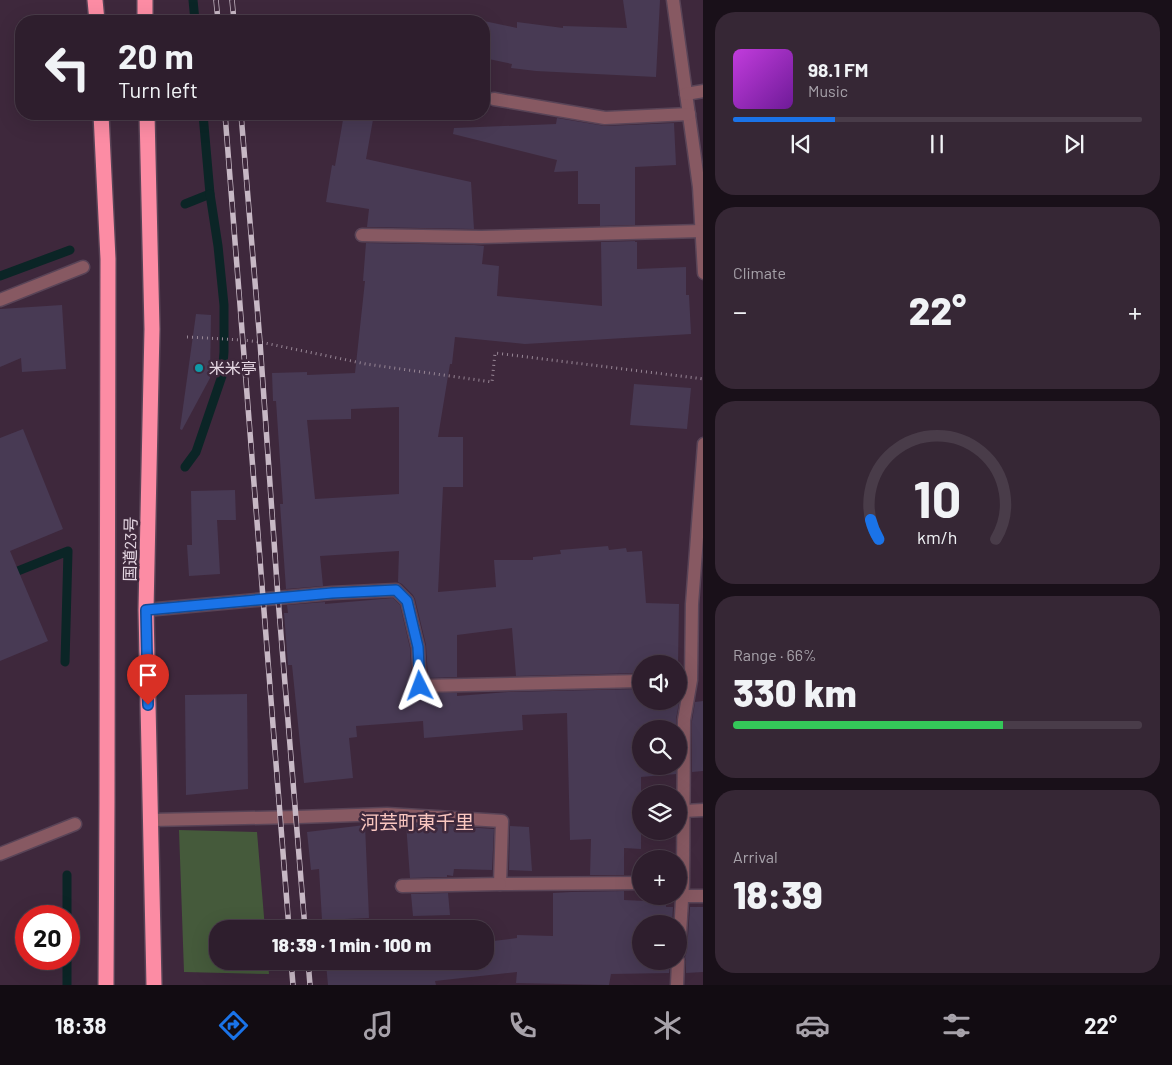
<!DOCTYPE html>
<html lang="en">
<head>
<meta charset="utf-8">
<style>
	body { margin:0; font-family:Barlow,"Noto Sans JP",sans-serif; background:#362735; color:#f1f3f6; height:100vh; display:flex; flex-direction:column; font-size:19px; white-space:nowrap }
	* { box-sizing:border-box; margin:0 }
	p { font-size:16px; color:#a7a2aa }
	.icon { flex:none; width:28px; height:28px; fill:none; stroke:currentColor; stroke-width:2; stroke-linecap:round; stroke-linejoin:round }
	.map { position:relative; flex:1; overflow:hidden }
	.side { display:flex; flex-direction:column; gap:12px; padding:12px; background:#191019; width:469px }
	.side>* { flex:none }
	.top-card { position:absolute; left:15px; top:15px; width:475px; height:105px; border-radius:20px; box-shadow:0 5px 20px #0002,0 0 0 1px #493c49; background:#2e1e2d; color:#f1f3f6; overflow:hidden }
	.buttons { position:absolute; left:632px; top:655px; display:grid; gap:10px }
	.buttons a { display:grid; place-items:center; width:55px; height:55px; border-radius:50%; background:#2e1e2d; box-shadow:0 5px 20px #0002,0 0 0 1px #493c49; font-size:25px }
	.speed { position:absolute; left:15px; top:905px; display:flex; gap:10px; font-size:25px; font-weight:700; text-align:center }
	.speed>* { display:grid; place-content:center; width:65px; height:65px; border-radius:50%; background:#2e1e2d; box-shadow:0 5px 20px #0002,0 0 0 1px #493c49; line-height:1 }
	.speed .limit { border:8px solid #d22; background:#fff; color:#111 }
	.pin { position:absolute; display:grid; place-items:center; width:42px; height:42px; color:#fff; margin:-51px -21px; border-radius:50% 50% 50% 0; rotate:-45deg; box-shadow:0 0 5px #0007 }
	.pin .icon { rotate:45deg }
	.me { position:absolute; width:55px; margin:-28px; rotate:357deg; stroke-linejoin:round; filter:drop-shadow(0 0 4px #0008) }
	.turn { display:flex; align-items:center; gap:18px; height:105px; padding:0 20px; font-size:22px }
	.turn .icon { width:65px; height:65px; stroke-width:2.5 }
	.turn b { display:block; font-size:35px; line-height:42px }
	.big { font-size:38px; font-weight:800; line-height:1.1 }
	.side .widget { flex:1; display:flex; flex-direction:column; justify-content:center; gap:8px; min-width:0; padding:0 18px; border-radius:20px; background:#362735 }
	.side .dial { align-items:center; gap:0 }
	.dial svg { height:130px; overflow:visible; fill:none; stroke:#493c49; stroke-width:7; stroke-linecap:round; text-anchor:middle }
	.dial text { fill:#f1f3f6; stroke:none }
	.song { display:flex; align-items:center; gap:15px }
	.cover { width:60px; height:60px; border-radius:8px; background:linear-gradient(135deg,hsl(290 70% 55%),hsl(280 70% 35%)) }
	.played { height:5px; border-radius:2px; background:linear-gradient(90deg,#1a73e8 25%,#493c49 25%) }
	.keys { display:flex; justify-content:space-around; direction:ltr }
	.heat { display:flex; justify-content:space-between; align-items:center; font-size:28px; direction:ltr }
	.charge { height:8px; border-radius:4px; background:linear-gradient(90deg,#34c759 66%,#493c49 0) }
	.trip { position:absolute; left:209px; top:920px; width:285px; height:50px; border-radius:20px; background:#2e1e2d; box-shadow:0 5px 20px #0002,0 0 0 1px #493c49; font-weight:800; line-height:50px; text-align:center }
	.dock { display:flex; height:80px; justify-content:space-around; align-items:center; background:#120c12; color:#a7a2aa }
	.dock .icon { width:35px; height:35px }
	.dock .active { color:#1a73e8 }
	.dock b { font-size:22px; color:#f1f3f6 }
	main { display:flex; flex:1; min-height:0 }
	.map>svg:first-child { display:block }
</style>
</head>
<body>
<main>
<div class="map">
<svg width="704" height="985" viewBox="0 0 704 985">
	<rect width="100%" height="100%" fill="#3e283c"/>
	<polygon fill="#455a3b" points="179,830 257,832 265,929 218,929 218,961 268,961 269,974 184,972"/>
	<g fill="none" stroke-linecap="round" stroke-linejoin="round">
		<g stroke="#0b2526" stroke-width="9">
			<polyline points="193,0 195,21"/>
			<polyline points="185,204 210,194 203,114"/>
			<polyline points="0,276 70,250"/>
			<polyline points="185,467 196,452 222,376 224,352 224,305 218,246 210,194"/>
			<polyline points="0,578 68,551 65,662"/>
			<polyline points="67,875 67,916"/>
			<polyline points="67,959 67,985"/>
		</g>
	</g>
	<g fill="#483a54" fill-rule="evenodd">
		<polygon points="623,0 660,0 656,77 536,71 511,68 512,64 484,58 484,21 517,28 517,22 563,28 563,26 627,28"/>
		<polygon points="344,114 374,114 366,159 471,182 474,229 367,227 369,209 326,202 332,165 335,166"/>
		<polygon points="557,118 605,126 674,123 676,165 635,167 635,225 600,226 600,204 578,204 578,171 554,172 557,160 453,134 454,128 556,124"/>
		<path d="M635 241V242H637V269L686 267V295H689L691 334 525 344 455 337 452 364H450L438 437H463V487H443L438 592 496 587 494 560H533V557L561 554 560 550 608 546 609 550 626 548 627 552 642 551 646 603 679 604 678 664H641V673L516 676 512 628 457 635V677L428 678 426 645 415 599 413 595 402 584 398 582 399 551 320 556 323 586 286 589 280 504H283L276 401H273L272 373 307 372V375L355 373 365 281H363L366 243 474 245 484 246 482 264 499 266 497 296 602 306 601 242ZM399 407V494L315 499 307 420 351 419V409Z"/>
		<polygon points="62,305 66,369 22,372 21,358 0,367 0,309"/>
		<polygon points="196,314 211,315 210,378 182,430 180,429"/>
		<polygon points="634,384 691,388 687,429 630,425"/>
		<polygon points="23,429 63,529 10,551 48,641 0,661 0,438"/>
		<polygon points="235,490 236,520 217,520 220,574 189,576 187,545 192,545 191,491"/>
		<polygon points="393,598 400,605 410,648 412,687 413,691 417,693 457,693 457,696 508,692 641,689 641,701 677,701 677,703 679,703 676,719 676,729 641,729 641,766 676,766 676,774 641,777 641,849 624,848 624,875 590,875 591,839 570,840 567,713 522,715 523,730 424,738 423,721 356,726 357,737 349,738 353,778 304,783 292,665 288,665 284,613 288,613 287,605 325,602 325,604"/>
		<polygon points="247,694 248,789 186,795 185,695"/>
		<polygon points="704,701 704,771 692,772 692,721 695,702"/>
		<polygon points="406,823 494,829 492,870 454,869 453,876 447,875 447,877 410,878"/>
		<polygon points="365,825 369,918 322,920 319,869 311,870 307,832"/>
		<polygon points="510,826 529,827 532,871 509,870"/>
		<polygon points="624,891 624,900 666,902 666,907 673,907 672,924 641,924 641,961 670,961 669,973 611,974 609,985 516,983 517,972 435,981 436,985 328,985 326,964 350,961 485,961 485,942 517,938 517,935 553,936 553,893 571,892"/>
		<polygon points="448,893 450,915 413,916 411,894"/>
		<polygon points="690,907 704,907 704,972 686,973 686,961 685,957 687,951"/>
	</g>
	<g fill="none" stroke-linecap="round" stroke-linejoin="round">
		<defs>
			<g id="minor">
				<polyline points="673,0 699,187 704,273"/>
				<polyline points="686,94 704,91"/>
				<polyline points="494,99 605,118 689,114"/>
				<polyline points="362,235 481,237 701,231"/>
				<polyline points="0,300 83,267"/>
				<polyline points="146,610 332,593 396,590 407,601 418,647 420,686 641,681"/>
				<polyline points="684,811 704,810"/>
				<polyline points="151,820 297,817 387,814 502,821 500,884 641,883"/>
				<polyline points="0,854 75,824"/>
				<polyline points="402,886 500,884"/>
				<polyline points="682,896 704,896"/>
				<polyline points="679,951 683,883 684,720 691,680 692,604 704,444"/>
				<polyline points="677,985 678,961"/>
			</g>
			<g id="highway">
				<polyline points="95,0 97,21"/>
				<polyline points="145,0 145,21"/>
				<polyline points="101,114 108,259 107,802 106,985"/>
				<polyline points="147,114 152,329 146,610 154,985"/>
			</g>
		</defs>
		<use href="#minor" stroke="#594457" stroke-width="15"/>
		<use href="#highway" stroke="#594457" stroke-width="18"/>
		<polyline stroke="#978695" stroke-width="3" stroke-dasharray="1 4" stroke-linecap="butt" points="187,337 243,340 260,342 366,364 492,382 495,353 704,379"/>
		<use href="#minor" stroke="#875962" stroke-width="12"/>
		<use href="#highway" stroke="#fc8ca4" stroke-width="15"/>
		<defs>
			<g id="rail">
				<polyline points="216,0 218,21"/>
				<polyline points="232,0 234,21"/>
				<polyline points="225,114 289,929"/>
				<polyline points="241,114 260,342 278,598 305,929"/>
				<polyline points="291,961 293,985"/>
				<polyline points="308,961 310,985"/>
			</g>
		</defs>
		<use href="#rail" stroke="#c7b8c5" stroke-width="5.5"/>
		<use href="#rail" stroke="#3e283c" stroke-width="4" stroke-dasharray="11" stroke-linecap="butt"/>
	</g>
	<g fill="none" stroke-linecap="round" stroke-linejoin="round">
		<defs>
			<polyline id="route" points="148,705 146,610 332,593 396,590 407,601 418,647 420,686"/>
		</defs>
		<use href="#route" stroke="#114b97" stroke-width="12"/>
		<use href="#route" stroke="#1a73e8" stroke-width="9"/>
	</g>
	<circle fill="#0f9aa8" stroke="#3e283c" stroke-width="2" cx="199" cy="368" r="5"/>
	<g text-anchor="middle" stroke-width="5" stroke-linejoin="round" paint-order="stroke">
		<g font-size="16" fill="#e5d7e3" stroke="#3e283c" text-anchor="start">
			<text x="209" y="374">米米亭</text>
		</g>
		<g font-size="16" fill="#e5d7e3" stroke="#3e283c">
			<text transform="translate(130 549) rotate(-89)" y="6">国道23号</text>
		</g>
		<g font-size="19" fill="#fac7c0" stroke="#3e283c">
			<text x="417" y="829">河芸町東千里</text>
		</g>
	</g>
</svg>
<div class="buttons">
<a><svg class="icon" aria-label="sound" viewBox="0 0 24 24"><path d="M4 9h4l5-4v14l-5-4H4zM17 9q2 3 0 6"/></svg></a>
<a><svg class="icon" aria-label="search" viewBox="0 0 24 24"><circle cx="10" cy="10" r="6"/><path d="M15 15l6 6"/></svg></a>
<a><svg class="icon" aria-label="layers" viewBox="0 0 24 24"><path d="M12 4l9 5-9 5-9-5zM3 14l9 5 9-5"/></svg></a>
<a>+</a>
<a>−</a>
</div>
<div class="speed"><div class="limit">20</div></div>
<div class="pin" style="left:148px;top:705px;background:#d93025"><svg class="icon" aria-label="arrive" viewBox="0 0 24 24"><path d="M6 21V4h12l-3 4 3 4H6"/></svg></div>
<svg class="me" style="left:420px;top:686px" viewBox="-20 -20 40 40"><path d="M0-17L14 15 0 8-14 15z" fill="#1a73e8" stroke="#fff" stroke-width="4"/></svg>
<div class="trip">18:39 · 1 min · 100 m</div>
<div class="top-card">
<div class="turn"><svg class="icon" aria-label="left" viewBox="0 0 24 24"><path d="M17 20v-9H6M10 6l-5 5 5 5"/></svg><div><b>20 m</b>Turn left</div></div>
</div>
</div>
<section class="side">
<div class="widget">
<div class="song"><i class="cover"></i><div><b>98.1 FM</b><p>Music</p></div></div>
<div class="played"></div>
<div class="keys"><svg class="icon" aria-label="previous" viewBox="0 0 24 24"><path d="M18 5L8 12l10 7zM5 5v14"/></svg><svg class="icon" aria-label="pause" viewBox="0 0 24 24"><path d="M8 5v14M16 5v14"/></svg><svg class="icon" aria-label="next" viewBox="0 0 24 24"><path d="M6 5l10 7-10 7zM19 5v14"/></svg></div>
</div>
<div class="widget"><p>Climate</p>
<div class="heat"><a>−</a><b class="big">22°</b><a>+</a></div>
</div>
<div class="widget dial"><svg viewBox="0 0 100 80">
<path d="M14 69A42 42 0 1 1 86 69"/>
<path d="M14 69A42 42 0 0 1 9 57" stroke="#1a73e8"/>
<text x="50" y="56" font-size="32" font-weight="700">10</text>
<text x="50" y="72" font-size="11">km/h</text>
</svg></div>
<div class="widget"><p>Range · 66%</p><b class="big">330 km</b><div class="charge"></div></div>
<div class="widget"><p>Arrival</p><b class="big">18:39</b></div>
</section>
</main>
<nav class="dock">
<b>18:38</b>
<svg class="icon active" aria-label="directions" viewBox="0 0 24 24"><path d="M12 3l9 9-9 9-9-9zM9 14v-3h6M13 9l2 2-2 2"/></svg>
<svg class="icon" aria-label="music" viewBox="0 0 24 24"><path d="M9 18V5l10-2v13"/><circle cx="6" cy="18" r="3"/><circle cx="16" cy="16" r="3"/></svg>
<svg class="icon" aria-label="phone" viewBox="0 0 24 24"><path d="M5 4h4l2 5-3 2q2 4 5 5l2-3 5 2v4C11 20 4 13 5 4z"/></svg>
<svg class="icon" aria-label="climate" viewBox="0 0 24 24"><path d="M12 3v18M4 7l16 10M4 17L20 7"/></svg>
<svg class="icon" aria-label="car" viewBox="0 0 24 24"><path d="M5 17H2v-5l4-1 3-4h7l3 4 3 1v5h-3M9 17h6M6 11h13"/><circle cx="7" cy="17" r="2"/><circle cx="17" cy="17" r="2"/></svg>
<svg class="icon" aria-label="filters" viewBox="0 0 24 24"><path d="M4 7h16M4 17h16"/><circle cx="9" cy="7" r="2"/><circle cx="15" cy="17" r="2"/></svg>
<b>22°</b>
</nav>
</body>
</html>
